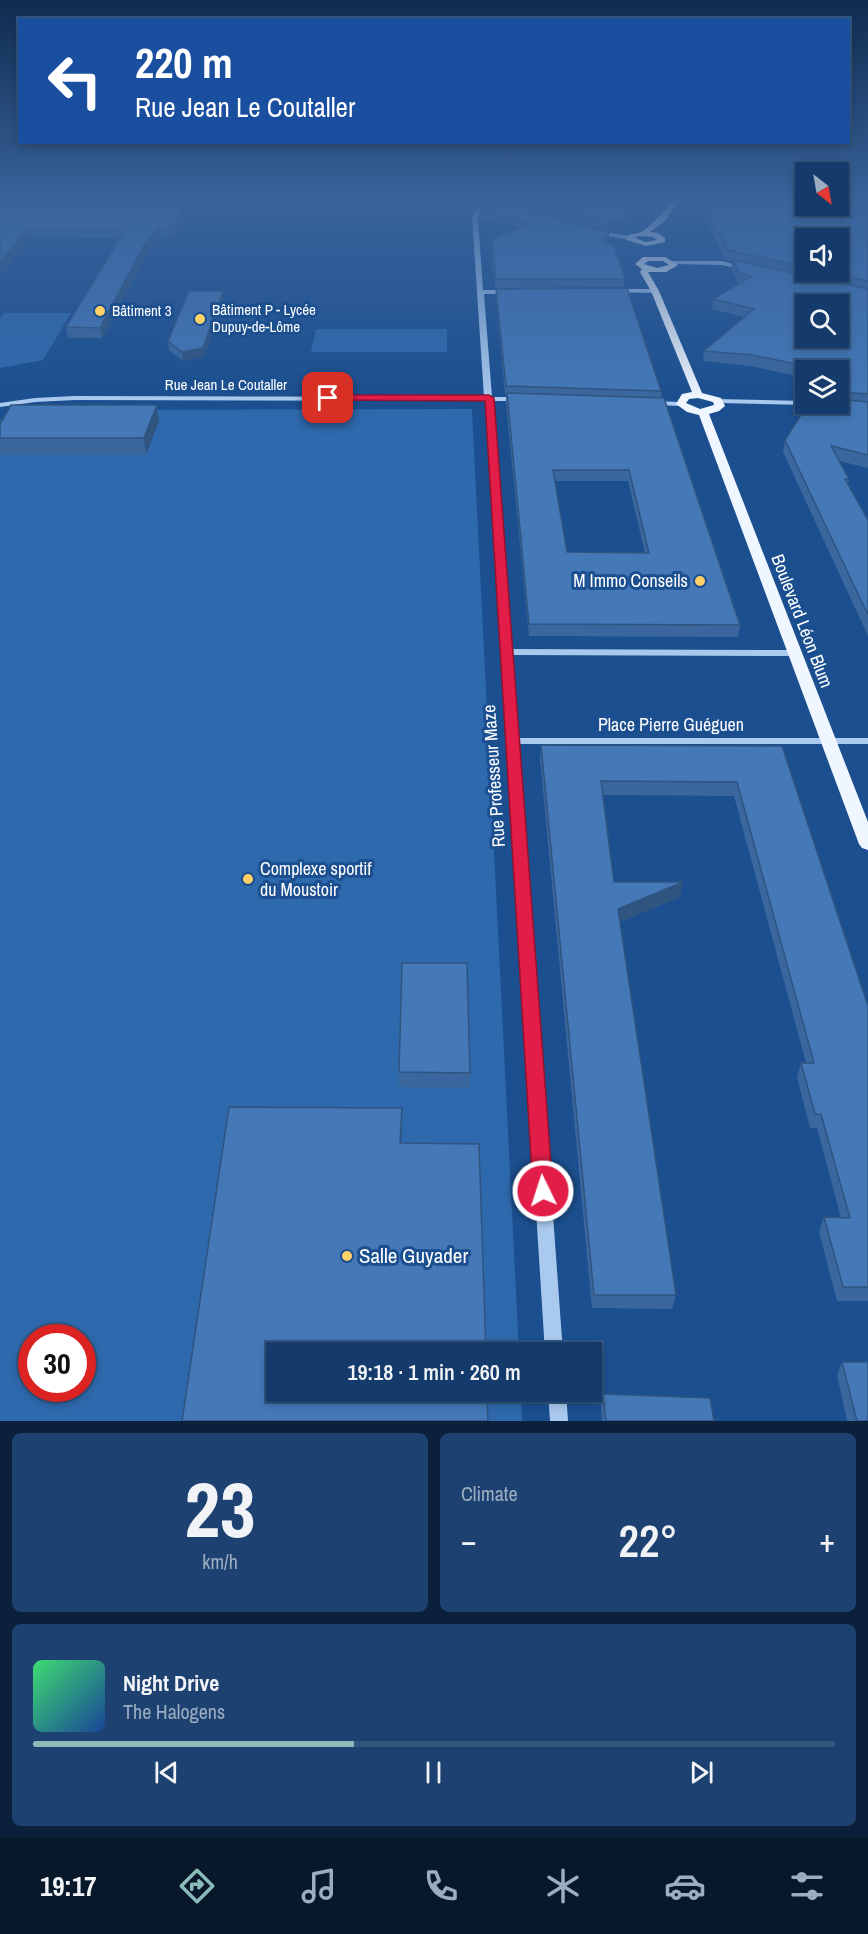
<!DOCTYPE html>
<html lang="en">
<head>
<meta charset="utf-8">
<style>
	body { margin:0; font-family:"Archivo Narrow",sans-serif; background:#1d4271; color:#f1f3f6; height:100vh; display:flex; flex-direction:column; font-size:22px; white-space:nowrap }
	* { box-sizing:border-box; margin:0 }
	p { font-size:20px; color:#9dadc1 }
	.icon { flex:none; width:33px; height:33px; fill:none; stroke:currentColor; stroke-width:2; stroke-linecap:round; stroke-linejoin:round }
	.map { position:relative; height:1421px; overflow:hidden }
	.sheet { display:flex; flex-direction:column; gap:12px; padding:12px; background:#0b203b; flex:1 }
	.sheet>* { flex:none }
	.hud { position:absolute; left:18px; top:18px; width:832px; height:126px; border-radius:0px; box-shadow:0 3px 9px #0003,0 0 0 2px #33557e; background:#1a4fa0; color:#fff; overflow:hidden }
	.needle { width:39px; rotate:149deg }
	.fabs { position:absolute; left:795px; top:162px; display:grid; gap:12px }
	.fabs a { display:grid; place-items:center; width:54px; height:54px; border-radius:0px; background:#143b6b; box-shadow:0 3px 9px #0003,0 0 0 2px #33557e; font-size:30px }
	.speed { position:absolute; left:18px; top:1324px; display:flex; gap:12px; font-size:30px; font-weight:700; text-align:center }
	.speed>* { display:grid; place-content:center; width:78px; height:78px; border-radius:50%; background:#143b6b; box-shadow:0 3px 9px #0003,0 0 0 2px #33557e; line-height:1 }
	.speed .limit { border:9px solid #d22; background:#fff; color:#111 }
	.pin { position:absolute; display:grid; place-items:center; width:51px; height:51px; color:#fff; margin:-26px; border-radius:12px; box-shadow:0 3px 9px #0006 }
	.me { position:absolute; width:66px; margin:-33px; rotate:356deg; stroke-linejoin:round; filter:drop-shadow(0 0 4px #0008) }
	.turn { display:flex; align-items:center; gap:21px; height:126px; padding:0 18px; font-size:27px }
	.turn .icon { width:78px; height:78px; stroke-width:2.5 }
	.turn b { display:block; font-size:42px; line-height:51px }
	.big { font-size:45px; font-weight:600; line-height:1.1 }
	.sheet .card { flex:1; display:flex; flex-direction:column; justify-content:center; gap:9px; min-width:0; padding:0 21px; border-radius:9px; background:#1d4271 }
	.sheet .dial { align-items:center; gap:0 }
	.dial b { font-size:78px; line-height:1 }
	.song { display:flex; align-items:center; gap:18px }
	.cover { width:72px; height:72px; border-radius:9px; background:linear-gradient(135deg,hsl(140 70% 55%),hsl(220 70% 35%)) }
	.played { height:6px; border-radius:3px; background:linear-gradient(90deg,#8bbbb9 40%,#33557e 40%) }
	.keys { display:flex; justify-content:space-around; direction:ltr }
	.heat { display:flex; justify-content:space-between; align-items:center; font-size:33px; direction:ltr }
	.sheet .tiles { flex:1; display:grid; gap:12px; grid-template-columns:1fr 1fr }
	.card:last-child { grid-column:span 2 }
	.trip { position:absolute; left:266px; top:1342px; width:336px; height:60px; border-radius:0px; background:#143b6b; box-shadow:0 3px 9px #0003,0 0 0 2px #33557e; font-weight:600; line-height:60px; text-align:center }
	.tabs { display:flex; height:96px; justify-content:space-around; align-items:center; background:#08182b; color:#9dadc1 }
	.tabs .icon { width:42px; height:42px }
	.tabs .selected { color:#8bbbb9 }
	.tabs b { font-size:27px; color:#f1f3f6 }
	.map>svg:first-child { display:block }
</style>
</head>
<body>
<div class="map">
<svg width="868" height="1421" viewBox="0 0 868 1421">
	<rect width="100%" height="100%" fill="#1b4f8f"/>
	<g fill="#2e69ad" fill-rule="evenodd">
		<polygon points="4,313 71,313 43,360 0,368 0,318"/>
		<polygon points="316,329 447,329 447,352 311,352"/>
		<path d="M472 409 519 1353H276V1392H521L522 1421H0V420L59 410ZM32 1338H82V1389H32Z"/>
	</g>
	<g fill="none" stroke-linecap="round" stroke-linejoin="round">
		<g fill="#a9c9ee" fill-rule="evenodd">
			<polygon points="842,200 847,200 844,207 855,214 868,216 868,220 851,216 839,208"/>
			<polygon points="488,204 493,205 481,210 478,217 483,290 511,290 514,292 511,294 484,294 492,397 518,397 522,399 518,401 492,401 511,649 795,650 800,653 795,656 512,655 518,738 868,738 868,744 519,744 563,1353 545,1353 485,401 75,400 35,402 0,407 0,403 35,398 75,396 484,397 472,217 477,208"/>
			<polygon points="597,231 630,236 633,238 630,240 595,234"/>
			<polygon points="673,261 722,261 748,268 745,270 722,265 671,264 671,262"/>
			<polygon points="613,289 655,289 658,291 655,293 611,292 611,290"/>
			<polygon points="716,399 806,401 806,404 809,404 806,405 719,403 715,401"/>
			<polygon points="651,401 681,402 685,404 681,406 654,405 650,403"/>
			<polygon points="548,1392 566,1392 568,1421 550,1421"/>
		</g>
		<g fill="#f0f6ff" fill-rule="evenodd">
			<path d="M673 200H680L665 221 650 232 658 233 665 238V242L646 246 627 240V236C633 233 636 234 641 232 649 229 667 208 673 200ZM638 236 653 237 657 240 646 242 635 238Z"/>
			<path d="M643 257H665L678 265 666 272H648L659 291 702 393 721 398 725 406 719 411 709 414 868 822V850L862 848 859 844 699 415 687 412 676 404 682 394 692 392 651 291 640 272 642 269 635 264ZM648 261H663L669 265 657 268 644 264ZM698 398 713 402 714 405 700 409 686 403 689 399Z"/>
		</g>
	</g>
	<g fill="#3a679d" fill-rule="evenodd">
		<polygon points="0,200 326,200 324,211 187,211 175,237 160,237 146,255 102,338 68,338 66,327 120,238 30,237 0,276"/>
		<polygon points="412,200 479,200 479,205 470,215"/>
		<polygon points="490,200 650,200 623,228 608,231"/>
		<path d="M695 200H806L847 206 848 200H868V468L839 461 849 479 848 483 868 520V636L783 452 785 440 838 404V370H806V378L751 366 703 361 704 351 744 317 712 309 713 299 738 284 731 269 732 261 726 260ZM806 238 838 272H806Z"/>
		<polygon points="480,210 609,240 606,243 625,279 624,287 495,288 491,247 492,239 520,228 480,217"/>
		<path d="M496 289 661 391V398L740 625 738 637 529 636 506 403V394H505L496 296ZM555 481H628L645 553 567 552Z"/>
		<polygon points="224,300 204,357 183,361 169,350 168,341"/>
		<polygon points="157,405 159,421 146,455 0,455 0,424"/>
		<polygon points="541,745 782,746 868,1006 868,1301 837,1301 819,1232 824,1217 841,1218 817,1128 810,1128 797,1077 801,1063 806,1063 734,796 603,795 614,882 680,897 620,922 676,1295 672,1309 592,1308 540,759"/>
		<polygon points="399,1072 470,1073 470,1088 399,1087"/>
		<polygon points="842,1362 868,1421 847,1421 837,1375"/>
		<polygon points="603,1394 714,1421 602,1421 601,1405"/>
	</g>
	<g fill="#305480">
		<polygon points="324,200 326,200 324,211 323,202"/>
		<polygon points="476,200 479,200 479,205 470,215 470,206"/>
		<polygon points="642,200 650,200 623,228 608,231 609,222"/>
		<polygon points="186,202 187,211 175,237 174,228"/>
		<polygon points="28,228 30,237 0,276 0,263"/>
		<polygon points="159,228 160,237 146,255 102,338 100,328 144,245"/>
		<polygon points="609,232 609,240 601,249 602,241"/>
		<polygon points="223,291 224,300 204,357 183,361 182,352"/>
		<polygon points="157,405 159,421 146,455 144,438"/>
		<polygon points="683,882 680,897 617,923 618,909"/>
		<polygon points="402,1108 402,1123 401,1158 400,1143"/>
	</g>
	<g fill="#4478b7" stroke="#305480" stroke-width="1.5" fill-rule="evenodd">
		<polygon points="0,200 324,200 323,202 186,202 174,228 159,228 144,245 100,328 66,327 126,228 28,228 0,263"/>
		<polygon points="446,200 476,200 470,206"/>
		<polygon points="525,200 642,200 623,219 609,222"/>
		<polygon points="701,200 806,200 806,206 838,206 838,200 839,200 852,209 868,213 868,281 826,272 838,272 838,238 806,238 806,267 728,250"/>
		<polygon points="853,200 868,200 868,205 858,203"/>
		<polygon points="491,201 609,232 602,241 614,245 625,279 496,279 492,239 532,224 480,210 483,204"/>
		<path d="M733 260 868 289V394L838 392V370H826L752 355 704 351 754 309 713 299 752 276 740 274ZM806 304H838V338H806Z"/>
		<polygon points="627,288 661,391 506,386 496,289"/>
		<polygon points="189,291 223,291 203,348 182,352 168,341"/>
		<path d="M507 393 664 398 740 625 529 624ZM553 470H629L649 553 567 552Z"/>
		<polygon points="838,399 868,402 868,455 831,446 849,479 845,479 868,520 868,615 785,440 808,404 838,404"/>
		<polygon points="11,405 157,405 144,438 0,438 0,424"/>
		<polygon points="541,745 782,746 868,1006 868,1287 843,1287 824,1217 850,1218 821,1114 815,1114 801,1063 814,1063 737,782 601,781 614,882 683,882 618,909 676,1295 594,1295"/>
		<polygon points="402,963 467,963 470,1073 399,1072"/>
		<polygon points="229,1107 402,1108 400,1143 479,1144 486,1353 276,1353 276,1392 487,1392 488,1421 182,1421"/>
		<polygon points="842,1362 868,1362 868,1421 857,1421"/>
		<polygon points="603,1394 710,1398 714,1421 606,1421"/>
	</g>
	<linearGradient id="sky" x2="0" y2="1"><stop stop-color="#0f2b4f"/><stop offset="0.5" stop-color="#39639b"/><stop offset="1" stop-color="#39639b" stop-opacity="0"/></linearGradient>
	<rect width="868" height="399" fill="url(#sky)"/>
	<polygon fill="#e11d48" stroke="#92132f" stroke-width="1.5" points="328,395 489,395 494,398 553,1191 550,1198 543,1200 536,1198 533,1191 485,401 325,400 323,398"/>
	<g fill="#ffd166" stroke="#1b4f8f" stroke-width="2">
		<circle cx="100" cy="311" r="6"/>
		<circle cx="200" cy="319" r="6"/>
		<circle cx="700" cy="581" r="6"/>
		<circle cx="248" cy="879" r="6"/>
		<circle cx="347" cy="1256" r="6"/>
	</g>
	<g text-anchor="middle" stroke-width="6" stroke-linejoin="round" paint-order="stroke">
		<g font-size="15" fill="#fff" stroke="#1b4f8f" text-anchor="start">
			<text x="212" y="315">Bâtiment P - Lycée<tspan x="212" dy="17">Dupuy-de-Lôme</tspan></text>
			<text x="112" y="316">Bâtiment 3</text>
		</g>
		<g font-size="15" fill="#fff" stroke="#1b4f8f">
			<text x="226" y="390">Rue Jean Le Coutaller</text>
		</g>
		<g font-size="18" fill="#fff" stroke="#1b4f8f" text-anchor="end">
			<text x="688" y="587">M Immo Conseils</text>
			<text x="260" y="875" text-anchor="start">Complexe sportif<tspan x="260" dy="21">du Moustoir</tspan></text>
		</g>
		<g font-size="18" fill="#fff" stroke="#1b4f8f">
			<text transform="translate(802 621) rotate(69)" y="6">Boulevard Léon Blum</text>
			<text x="671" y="731">Place Pierre Guéguen</text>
			<text transform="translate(494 776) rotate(-94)" y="6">Rue Professeur Maze</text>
		</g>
		<g font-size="21" fill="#fff" stroke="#1b4f8f" text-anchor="start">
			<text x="359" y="1263">Salle Guyader</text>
		</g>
	</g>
</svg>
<div class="fabs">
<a><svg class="needle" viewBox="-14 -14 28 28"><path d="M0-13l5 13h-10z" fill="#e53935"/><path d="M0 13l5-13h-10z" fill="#9dadc1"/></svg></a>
<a><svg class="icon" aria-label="sound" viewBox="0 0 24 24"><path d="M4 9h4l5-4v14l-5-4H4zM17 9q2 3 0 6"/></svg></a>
<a><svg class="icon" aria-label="search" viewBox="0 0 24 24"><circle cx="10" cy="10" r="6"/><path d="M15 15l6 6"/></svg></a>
<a><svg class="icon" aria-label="layers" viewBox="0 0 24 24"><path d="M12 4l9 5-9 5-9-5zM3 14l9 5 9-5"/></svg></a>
</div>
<div class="speed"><div class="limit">30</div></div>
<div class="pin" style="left:328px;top:398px;background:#d93025"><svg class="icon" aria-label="arrive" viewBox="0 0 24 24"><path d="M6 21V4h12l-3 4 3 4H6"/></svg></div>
<svg class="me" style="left:543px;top:1191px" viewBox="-20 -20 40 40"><circle r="17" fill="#e11d48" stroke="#fff" stroke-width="3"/><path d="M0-11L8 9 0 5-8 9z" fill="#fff"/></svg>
<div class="trip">19:18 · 1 min · 260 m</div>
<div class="hud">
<div class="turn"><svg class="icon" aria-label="left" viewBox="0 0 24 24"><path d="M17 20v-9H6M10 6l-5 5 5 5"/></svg><div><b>220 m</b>Rue Jean Le Coutaller</div></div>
</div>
</div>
<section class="sheet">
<div class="tiles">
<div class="card dial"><b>23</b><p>km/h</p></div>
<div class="card"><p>Climate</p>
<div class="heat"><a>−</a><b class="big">22°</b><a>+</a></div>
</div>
<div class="card">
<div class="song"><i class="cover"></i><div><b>Night Drive</b><p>The Halogens</p></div></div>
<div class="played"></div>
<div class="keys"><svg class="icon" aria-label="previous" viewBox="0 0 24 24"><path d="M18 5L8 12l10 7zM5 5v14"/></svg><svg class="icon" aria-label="pause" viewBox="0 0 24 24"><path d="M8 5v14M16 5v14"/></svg><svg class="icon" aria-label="next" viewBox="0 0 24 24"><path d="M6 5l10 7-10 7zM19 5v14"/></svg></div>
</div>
</div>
</section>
<nav class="tabs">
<b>19:17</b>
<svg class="icon selected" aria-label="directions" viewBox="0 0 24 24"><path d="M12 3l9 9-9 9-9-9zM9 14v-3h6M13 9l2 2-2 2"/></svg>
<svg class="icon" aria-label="music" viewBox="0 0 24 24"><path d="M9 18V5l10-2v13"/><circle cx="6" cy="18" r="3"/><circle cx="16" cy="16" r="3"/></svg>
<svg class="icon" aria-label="phone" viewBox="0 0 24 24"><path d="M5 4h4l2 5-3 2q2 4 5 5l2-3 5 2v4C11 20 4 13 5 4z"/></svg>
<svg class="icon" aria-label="climate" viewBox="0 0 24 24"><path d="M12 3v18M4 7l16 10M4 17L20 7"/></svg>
<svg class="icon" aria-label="car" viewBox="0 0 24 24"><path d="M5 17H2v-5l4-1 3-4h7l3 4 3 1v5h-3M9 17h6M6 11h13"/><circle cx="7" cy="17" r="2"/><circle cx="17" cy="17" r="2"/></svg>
<svg class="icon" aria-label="filters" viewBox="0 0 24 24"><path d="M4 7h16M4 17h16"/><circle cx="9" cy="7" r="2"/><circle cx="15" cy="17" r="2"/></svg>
</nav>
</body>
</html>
